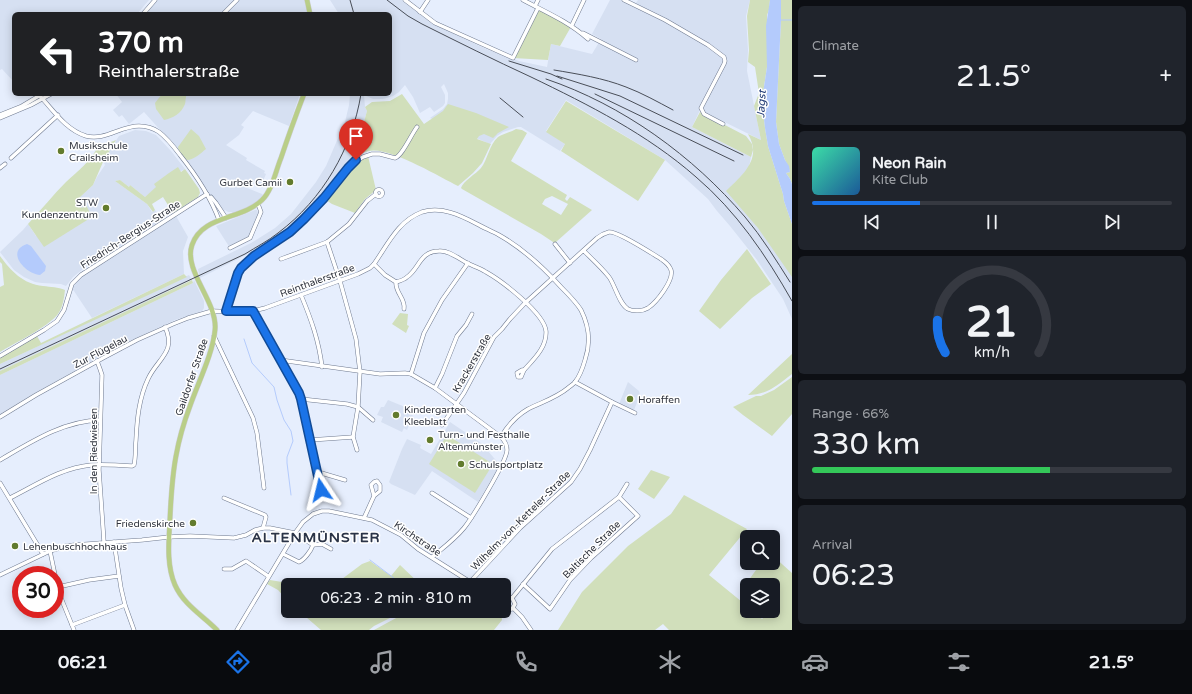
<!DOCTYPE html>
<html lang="en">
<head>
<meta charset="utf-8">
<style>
	body { margin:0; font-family:"Varela Round",sans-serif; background:#20242c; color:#f1f3f6; height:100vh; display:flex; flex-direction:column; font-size:15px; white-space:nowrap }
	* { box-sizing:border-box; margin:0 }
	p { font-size:13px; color:#9ea1a6 }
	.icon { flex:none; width:22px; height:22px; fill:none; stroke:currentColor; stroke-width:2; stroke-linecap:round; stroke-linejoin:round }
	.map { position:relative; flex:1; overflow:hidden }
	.details { display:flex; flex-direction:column; gap:6px; padding:6px; background:#0d0f14; width:400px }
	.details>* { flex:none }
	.top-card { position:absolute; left:12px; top:12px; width:380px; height:84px; border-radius:6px; box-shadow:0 2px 10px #0003; background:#202124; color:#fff; overflow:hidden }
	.fabs { position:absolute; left:740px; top:530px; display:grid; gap:8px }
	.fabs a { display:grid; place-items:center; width:40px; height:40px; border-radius:6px; background:#171b24; box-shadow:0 2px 10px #0003; font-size:20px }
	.speed { position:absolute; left:12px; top:566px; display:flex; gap:8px; font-size:20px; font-weight:700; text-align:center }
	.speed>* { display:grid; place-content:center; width:52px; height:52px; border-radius:50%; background:#171b24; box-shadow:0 2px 10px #0003; line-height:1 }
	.speed .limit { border:6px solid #d22; background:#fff; color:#111 }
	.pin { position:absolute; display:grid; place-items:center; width:34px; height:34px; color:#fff; margin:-41px -17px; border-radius:50% 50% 50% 0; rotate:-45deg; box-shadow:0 0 4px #0007 }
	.pin .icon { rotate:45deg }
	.me { position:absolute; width:44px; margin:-22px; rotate:350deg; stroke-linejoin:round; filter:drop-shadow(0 0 3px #0008) }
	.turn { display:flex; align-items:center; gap:14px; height:84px; padding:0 20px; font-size:18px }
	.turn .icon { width:52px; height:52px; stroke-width:2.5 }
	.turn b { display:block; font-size:28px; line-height:34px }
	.big { font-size:30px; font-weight:600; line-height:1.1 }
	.details .card { flex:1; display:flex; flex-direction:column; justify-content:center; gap:6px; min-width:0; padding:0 14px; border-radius:6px; background:#20242c }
	.details .dial { align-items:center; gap:0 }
	.dial svg { height:104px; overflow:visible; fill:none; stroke:#363941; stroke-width:7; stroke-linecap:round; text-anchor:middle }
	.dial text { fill:#f1f3f6; stroke:none }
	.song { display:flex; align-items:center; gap:12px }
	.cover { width:48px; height:48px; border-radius:6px; background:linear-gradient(135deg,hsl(160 70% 55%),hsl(210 70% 35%)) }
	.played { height:4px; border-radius:2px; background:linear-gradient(90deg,#1a73e8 30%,#363941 30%) }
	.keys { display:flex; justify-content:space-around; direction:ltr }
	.heat { display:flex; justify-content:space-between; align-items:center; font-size:22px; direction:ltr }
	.charge { height:6px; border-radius:3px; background:linear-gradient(90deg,#34c759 66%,#363941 0) }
	.trip { position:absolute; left:281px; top:578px; width:230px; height:40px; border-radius:6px; background:#171b24; box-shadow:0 2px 10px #0003; font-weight:600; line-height:40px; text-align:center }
	.dock { display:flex; height:64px; justify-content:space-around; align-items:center; background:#090b0e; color:#9ea1a6 }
	.dock .icon { width:28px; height:28px }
	.dock .active { color:#1a73e8 }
	.dock b { font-size:18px; color:#f1f3f6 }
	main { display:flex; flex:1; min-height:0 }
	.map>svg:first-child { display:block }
</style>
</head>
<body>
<main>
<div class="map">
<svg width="792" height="630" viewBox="0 0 792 630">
	<rect width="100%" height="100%" fill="#e6eefd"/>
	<g fill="#d6e0f2">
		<polygon points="0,0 149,0 137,14 14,14 14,82 2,69 0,70"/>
		<polygon points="158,0 305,0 308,14 147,14 152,6"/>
		<polygon points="330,0 402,0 421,14 446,30 486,49 519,61 547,67 551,44 592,54 601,39 592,34 610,0 629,0 636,3 638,0 750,0 746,16 748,50 747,71 761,140 700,110 692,127 751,157 748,172 792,276 792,319 783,299 757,260 730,226 717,211 708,199 665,160 566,100 546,131 565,144 560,151 521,127 518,127 503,132 497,136 490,144 430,118 443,109 447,104 448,99 448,93 444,84 441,87 445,95 445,103 443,106 434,112 430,107 420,113 413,97 405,85 399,92 393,96 383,99 373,99 364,95 365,107 367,111 355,154 355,157 340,174 335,183 322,199 299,221 279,236 258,249 200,278 198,269 251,243 275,228 291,214 316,182 326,166 345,122 349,105 350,94 390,94 390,14 339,14"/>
		<polygon points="116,94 300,94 289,126 253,111 241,125 244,127 239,135 226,145 247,158 246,160 265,171 264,173 266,174 261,186 250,182 247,188 262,194 265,197 262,201 233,215 232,212 228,212 225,210 222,212 207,194 171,142 144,112 129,124 122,115 119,117 113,110 122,102"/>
		<polygon points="135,130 146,131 156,135 171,151 185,169 155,185 157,187 145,197 130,185 129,187 120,180 115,181 147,204 152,212 155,210 162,220 83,269 73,277 66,286 61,284 42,283 35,282 24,277 14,270 0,252 23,230 28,224 36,236 57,219 93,185 97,177 105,165 103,161 119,136"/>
		<polygon points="255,210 257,210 258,213 260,214 251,236 230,248 216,226"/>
		<polygon points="176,216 188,237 183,251 184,274 92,318 72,288 77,281 82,276"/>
		<polygon points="189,275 192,280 0,371 0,364"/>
		<polygon points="194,280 204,301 204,308 202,311 175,320 121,345 35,393 0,414 0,375 193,283"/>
		<polygon points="628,382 639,391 640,395 634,410 619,404"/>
		<polygon points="388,400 405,407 413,416 407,430 404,428 402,432 381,422 383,417 377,415 381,407 384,407"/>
		<polygon points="450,422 481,443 500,465 478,502 432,471 415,495 391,484 389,482 402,449 407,439 421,445 420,448 431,454"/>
	</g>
	<g fill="#d1dfbb" fill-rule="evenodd">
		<path d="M750 0H770L769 10 767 15V67L762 100 765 128 768 146 783 194 784 201 792 224V277L758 228 726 191C742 175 763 159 748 134L761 140 754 106 759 93 755 67 748 62 749 50 747 16Z"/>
		<polygon points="781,0 792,0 792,184 790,179 786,173 790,172 788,166 785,160 779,144 776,122 781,20"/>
		<polygon points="538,8 572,25 560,46 551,44 548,60 513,58"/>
		<path d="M162 94H187C185 98 186 101 185 104 181 114 173 118 164 120L156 109 155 103Z"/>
		<path d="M402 94 424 124 443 111 448 104 476 113 509 127 498 133 493 138 484 134 479 136 477 139 491 144 482 163 473 173 458 186C440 177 388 146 369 151 364 152 359 155 355 157V154L367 111 365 107 372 102 390 101Z"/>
		<polygon points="566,101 665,160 638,201 561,151 565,144 546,132"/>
		<polygon points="700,112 746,136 752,144 753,150 751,157 692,127"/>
		<path d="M191 129 199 136 206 149C201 153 194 160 187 160 183 157 178 151 178 147Z"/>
		<path d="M516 129 522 130 527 133 511 161 567 195 565 199 567 201 570 197 592 210 556 242H553L541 234 462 189 461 188C463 181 476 174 481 168 488 159 489 145 498 137 503 134 511 132 516 129ZM552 196 568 204 561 215 542 204 545 199Z"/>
		<path d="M116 140 103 162 93 185 77 200 79 203 76 205 78 207 80 206 82 208 86 205 92 217 44 247 28 224C41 210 53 195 66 182 80 169 88 164 98 147Z"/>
		<polygon points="368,156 376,190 365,199 355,213 332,204 326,200 352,165 359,160"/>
		<polygon points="178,167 181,172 185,169 199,189 200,193 198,197 173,213 163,197 152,204 155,210 153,212 147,204 115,181 120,180 129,187 130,185 145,197 156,187 154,184 169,173"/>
		<polygon points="747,249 771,284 752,298 720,329 699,311 721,280"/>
		<path d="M0 256C11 271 23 284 43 286 51 287 58 287 65 290 64 298 63 307 58 314 48 327 15 343 0 352V287L4 285 2 264 0 262Z"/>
		<polygon points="184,274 187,277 0,364 0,356 10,352 37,336 41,343"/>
		<polygon points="192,280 193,283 0,375 0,371"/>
		<polygon points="400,313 408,314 407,325 409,326 406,333 392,324"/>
		<path d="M792 354V374C777 385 768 395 748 395Z"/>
		<polygon points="792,377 792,414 772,436 743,415 733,407 756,396 761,396 774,390"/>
		<polygon points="447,435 493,464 475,493 429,464"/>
		<polygon points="651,470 670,477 654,499 638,489"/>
		<polygon points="684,495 747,529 709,575 747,606 747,611 753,611 762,619 767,614 763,611 773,611 773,585 747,585 747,598 742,594 741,591 761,563 773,563 773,556 792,573 792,630 669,630 663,624 655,630 558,630 582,592 628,546 671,514"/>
		<polygon points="370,561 391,576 400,565 421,585 331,585 342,579 362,564"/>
		<polygon points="270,580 288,583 292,580 298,585 288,585 288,601 278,590 267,584"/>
		<polygon points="299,611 404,611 374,626 369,630 321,630"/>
		<polygon points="409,611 437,611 441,618 452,611 501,611 502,620 494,630 374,630"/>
	</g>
	<g fill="#b4cbfc">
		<polygon points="770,0 781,0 781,20 776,122 779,144 785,160 789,166 790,172 786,173 790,179 792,184 792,224 784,201 783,194 768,146 765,128 762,100 767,67 766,26"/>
		<path d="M27 244 31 246 46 266 45 271 40 275C25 274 5 251 27 244Z"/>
	</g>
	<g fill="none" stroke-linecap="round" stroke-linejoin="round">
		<g stroke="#b4cbfc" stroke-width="1">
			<polyline points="781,20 792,20"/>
			<polyline points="244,339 252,363 274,387 277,400 284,420 291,431 293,441 287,457 287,463 291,495"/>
			<polyline points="370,560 403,585"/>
		</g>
		<defs>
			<g id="minor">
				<polyline points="405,0 435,23 513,58 538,8"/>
				<path d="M523 0C546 12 569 22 588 39"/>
				<polyline points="624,0 665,20 708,45 724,57 725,61 724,64 701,108 704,114 723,124"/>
				<polyline points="535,6 538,0"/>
				<polyline points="420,12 428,0"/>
				<polyline points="143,14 155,0"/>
				<polyline points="223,14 237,0"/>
				<polyline points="572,25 584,0"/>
				<polyline points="583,33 636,60"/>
				<path d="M40 96C53 110 66 130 86 136 105 141 120 126 139 126 146 126 153 128 159 132 167 138 174 147 180 155 196 175 210 196 219 220"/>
				<polyline points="0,115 22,106 42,94"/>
				<polyline points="0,118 31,105 51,94"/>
				<polyline points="11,158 58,115"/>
				<polyline points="0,168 5,164"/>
				<circle cx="379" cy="193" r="3.5"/>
				<polyline points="211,197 216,203 226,218"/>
				<polyline points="327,242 340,281 356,339 360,372 358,407 353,437 357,450"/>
				<polyline points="555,244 570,263"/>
				<polyline points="230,248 250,238 261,212 258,204"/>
				<polyline points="281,259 327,242 349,224 367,201 376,194"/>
				<path d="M374 264 385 275 396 282C400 281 404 280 407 277 419 269 420 251 439 251 448 250 458 258 467 263 473 266 480 268 486 272 502 281 544 313 546 331 547 347 534 359 524 370"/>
				<path d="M396 282C395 293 406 299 404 309"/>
				<path d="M301 295C311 319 319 341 322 367"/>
				<path d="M226 311 238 273 241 268 254 256 290 231 304 219 324 198 352 164 363 157 372 154H380L395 158C402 156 411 135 417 127"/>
				<polyline points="253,311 299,393 301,399 321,490"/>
				<polyline points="214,336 253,418 257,433 264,488"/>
				<polyline points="0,356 44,330 57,321 64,310 72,284 81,275 207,194"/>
				<path d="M280 360 380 374 405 373 411 374 435 388 501 437C504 440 507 445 507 450 507 461 472 518 464 528 455 539 443 548 432 557"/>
				<polyline points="97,361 100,369 102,375 99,470 104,542"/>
				<polygon points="522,370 524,370 521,377 518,377 517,373"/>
				<polyline points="411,374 424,333 442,300 468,263"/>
				<polyline points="575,382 612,402 635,413"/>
				<polyline points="435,388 442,374 457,336 466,325 472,314"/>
				<polyline points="301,399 347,404 358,407 373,420"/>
				<path d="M0 417 36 395 103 358 137 340 173 324 188 318 212 311 245 312 253 311 265 308 358 274 370 268 374 264C388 244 398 221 422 212 441 206 460 215 477 224 484 228 492 231 499 235 522 248 543 267 561 287 568 294 576 302 581 310 589 326 591 343 585 360 583 367 580 376 575 382 574 384 570 386 568 388 556 398 542 402 528 409 516 416 508 425 501 437"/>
				<path d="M442 425 464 393 494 337 502 329 510 319 525 303 597 238C601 235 605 233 609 232 618 231 651 253 661 259 665 262 669 264 671 270 674 280 657 302 648 308 643 311 634 312 628 309 619 304 615 285 609 277 602 268 592 259 584 251"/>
				<polyline points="310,440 353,437"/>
				<path d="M0 460C31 442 63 421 100 420"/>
				<polyline points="318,472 345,480"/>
				<polyline points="0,483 43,554"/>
				<polyline points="432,493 471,518"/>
				<path d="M10 498C36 485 61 468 91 465 104 464 118 465 132 466L134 465C136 457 135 448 136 440 137 419 139 398 148 379 157 359 177 352 165 327"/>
				<polyline points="224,498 265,515 266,517 263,528"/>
				<polyline points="364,518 374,496 380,491 380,485 377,481 374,482 371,485 374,496"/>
				<polyline points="114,542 121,588 125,605 134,630"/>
				<polyline points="313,545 322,544 331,549"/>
				<polyline points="50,551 55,575"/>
				<polyline points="224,569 232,569 246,561 268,576"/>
				<path d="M0 575 50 551 66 546 74 545 142 540 169 537 190 536 234 538 246 535 255 530 263 528H270L295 533 313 545C311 551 304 560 299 562L283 554"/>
				<polyline points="55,575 59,593 74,630"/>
				<polyline points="470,582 520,528 571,482 580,469 590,450 612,402"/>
				<polyline points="523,584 550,609 570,580 591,558 638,516 619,497"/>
				<polyline points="58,587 89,580 119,576"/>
				<polyline points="15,591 21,588"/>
				<polyline points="504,598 508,597 512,598 515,604 512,609 507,610 504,609"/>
				<polyline points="512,598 552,549 619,497 627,484"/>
				<polyline points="513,608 522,617 531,630"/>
				<polyline points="72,625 125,605"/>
				<polyline points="237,630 295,533 303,522 313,514 322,511 329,511 372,520 401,535 418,549 475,585"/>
			</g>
			<g id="major">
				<polyline points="307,0 310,14"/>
				<path d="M217 630C202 615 184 605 175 585 166 564 169 540 170 518 171 497 172 477 176 456 179 439 184 422 190 406 198 383 213 353 215 330 218 302 183 271 192 245 202 215 242 220 262 200 272 191 276 170 281 158 288 137 296 115 304 94"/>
			</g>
		</defs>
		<use href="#minor" stroke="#6f7a90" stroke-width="4.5"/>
		<use href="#major" stroke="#cdced1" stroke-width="5.5"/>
		<use href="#minor" stroke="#fff" stroke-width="3.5"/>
		<use href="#major" stroke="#b9ce88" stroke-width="4.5"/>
		<g stroke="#494e58" stroke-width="1">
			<polyline points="350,0 354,14"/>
			<path d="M387 0 408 16 422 24C458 42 494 60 531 77 589 105 647 134 696 177 736 211 766 255 792 301"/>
			<polyline points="509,61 551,74 562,79"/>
			<path d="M554 70C578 74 603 78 626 87 642 93 658 102 673 110"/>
			<polyline points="557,76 620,96 743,155"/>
			<path d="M546 79C623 105 693 156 745 217 762 237 776 260 790 282"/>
			<polyline points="595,94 734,161"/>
			<polyline points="500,98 523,117"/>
			<path d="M0 369 245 254C256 247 268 241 278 233 323 199 352 149 361 94"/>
		</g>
	</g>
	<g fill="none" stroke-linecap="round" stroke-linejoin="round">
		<defs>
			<polyline id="route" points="321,490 301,399 299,393 253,311 226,311 238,273 241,268 254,256 290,232 304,219 324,198 348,168 356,160"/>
		</defs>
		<use href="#route" stroke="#114b97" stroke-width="10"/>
		<use href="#route" stroke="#1a73e8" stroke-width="7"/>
	</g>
	<g fill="#627b2d" stroke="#fff" stroke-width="1.5">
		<circle cx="61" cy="151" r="4"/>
		<circle cx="290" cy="182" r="4"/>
		<circle cx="106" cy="208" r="4"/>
		<circle cx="630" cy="399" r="4"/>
		<circle cx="396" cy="415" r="4"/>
		<circle cx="430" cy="440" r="4"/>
		<circle cx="461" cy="464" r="4"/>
		<circle cx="193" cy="523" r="4"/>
		<circle cx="15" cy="546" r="4"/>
	</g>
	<g text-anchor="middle" stroke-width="3" stroke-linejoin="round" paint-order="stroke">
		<g font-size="10" fill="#30343e" stroke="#fff" text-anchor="start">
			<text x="69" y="149">Musikschule<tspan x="69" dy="12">Crailsheim</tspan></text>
			<text x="282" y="186" text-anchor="end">Gurbet Camii</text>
			<text x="98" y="206" text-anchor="end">STW<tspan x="98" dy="12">Kundenzentrum</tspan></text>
			<text x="638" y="403">Horaffen</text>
			<text x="404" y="413">Kindergarten<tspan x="404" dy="12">Kleeblatt</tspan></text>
			<text x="438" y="438">Turn- und Festhalle<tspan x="438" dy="12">Altenmünster</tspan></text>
			<text x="469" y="468">Schulsportplatz</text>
			<text x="185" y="527" text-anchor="end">Friedenskirche</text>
			<text x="23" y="550">Lehenbuschhochhaus</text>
		</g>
		<g font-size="10" fill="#30343e" stroke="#fff">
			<text transform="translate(130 234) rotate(-33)" y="4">Friedrich-Bergius-Straße</text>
			<text transform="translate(317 280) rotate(-20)" y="4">Reinthalerstraße</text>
			<text transform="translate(100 351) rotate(-28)" y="4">Zur Flügelau</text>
			<text transform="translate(471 363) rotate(-60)" y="4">Krackerstraße</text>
			<text transform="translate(191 377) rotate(-71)" y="4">Gaildorfer Straße</text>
			<text transform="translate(93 451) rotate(-90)" y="4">In den Riedwiesen</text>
			<text transform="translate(520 520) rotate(-45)" y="4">Wilhelm-von-Ketteler-Straße</text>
			<text transform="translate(418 538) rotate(34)" y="4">Kirchstraße</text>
			<text transform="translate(591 549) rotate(-45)" y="4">Baltische Straße</text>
		</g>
		<g font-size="11" font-style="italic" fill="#27407a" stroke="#fff">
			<text transform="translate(761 104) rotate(-87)" y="4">Jagst</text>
		</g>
		<g font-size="14" font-weight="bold" letter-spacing="1" fill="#2b3447" stroke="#fff">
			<text x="316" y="542">ALTENMÜNSTER</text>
		</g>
	</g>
</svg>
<div class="fabs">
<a><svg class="icon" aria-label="search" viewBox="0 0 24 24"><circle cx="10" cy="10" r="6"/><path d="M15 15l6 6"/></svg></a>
<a><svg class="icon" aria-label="layers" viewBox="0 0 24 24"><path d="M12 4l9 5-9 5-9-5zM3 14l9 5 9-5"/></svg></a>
</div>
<div class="speed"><div class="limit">30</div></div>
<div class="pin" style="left:356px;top:160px;background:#d93025"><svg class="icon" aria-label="arrive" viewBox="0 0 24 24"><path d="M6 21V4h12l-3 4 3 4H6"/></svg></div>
<svg class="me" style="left:321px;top:490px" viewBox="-20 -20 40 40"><path d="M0-17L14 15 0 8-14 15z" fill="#1a73e8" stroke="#fff" stroke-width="4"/></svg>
<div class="trip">06:23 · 2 min · 810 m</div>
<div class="top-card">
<div class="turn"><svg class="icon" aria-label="left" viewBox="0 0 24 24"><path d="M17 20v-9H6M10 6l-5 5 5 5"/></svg><div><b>370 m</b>Reinthalerstraße</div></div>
</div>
</div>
<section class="details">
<div class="card"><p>Climate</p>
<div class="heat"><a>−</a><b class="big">21.5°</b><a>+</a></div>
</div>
<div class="card">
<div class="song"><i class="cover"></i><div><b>Neon Rain</b><p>Kite Club</p></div></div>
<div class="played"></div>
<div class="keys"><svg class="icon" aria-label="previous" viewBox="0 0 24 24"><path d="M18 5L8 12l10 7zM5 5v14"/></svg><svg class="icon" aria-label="pause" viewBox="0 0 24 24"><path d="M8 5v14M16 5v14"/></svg><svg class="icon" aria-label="next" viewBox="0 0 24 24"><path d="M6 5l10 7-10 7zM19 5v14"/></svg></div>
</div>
<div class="card dial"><svg viewBox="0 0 100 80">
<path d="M14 69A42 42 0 1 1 86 69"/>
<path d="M14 69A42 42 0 0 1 8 44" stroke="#1a73e8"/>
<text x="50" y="56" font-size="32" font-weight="700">21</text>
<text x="50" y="72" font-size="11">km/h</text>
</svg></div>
<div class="card"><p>Range · 66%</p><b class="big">330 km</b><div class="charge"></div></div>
<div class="card"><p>Arrival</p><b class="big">06:23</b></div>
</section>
</main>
<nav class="dock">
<b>06:21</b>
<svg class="icon active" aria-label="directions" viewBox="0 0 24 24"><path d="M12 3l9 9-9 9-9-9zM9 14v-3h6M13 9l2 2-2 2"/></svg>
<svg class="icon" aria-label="music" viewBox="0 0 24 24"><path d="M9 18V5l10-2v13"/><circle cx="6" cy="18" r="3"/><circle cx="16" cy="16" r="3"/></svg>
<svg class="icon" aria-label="phone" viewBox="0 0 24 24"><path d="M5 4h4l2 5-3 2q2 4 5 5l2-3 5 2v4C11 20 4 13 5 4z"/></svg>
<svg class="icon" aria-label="climate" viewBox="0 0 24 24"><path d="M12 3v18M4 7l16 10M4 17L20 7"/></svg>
<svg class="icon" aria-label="car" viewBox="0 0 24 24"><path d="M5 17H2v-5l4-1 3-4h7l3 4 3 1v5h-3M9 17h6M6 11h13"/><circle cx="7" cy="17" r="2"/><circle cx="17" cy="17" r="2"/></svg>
<svg class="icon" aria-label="filters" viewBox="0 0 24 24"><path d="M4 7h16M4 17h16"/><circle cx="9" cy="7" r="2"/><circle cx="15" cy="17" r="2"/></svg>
<b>21.5°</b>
</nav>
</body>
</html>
